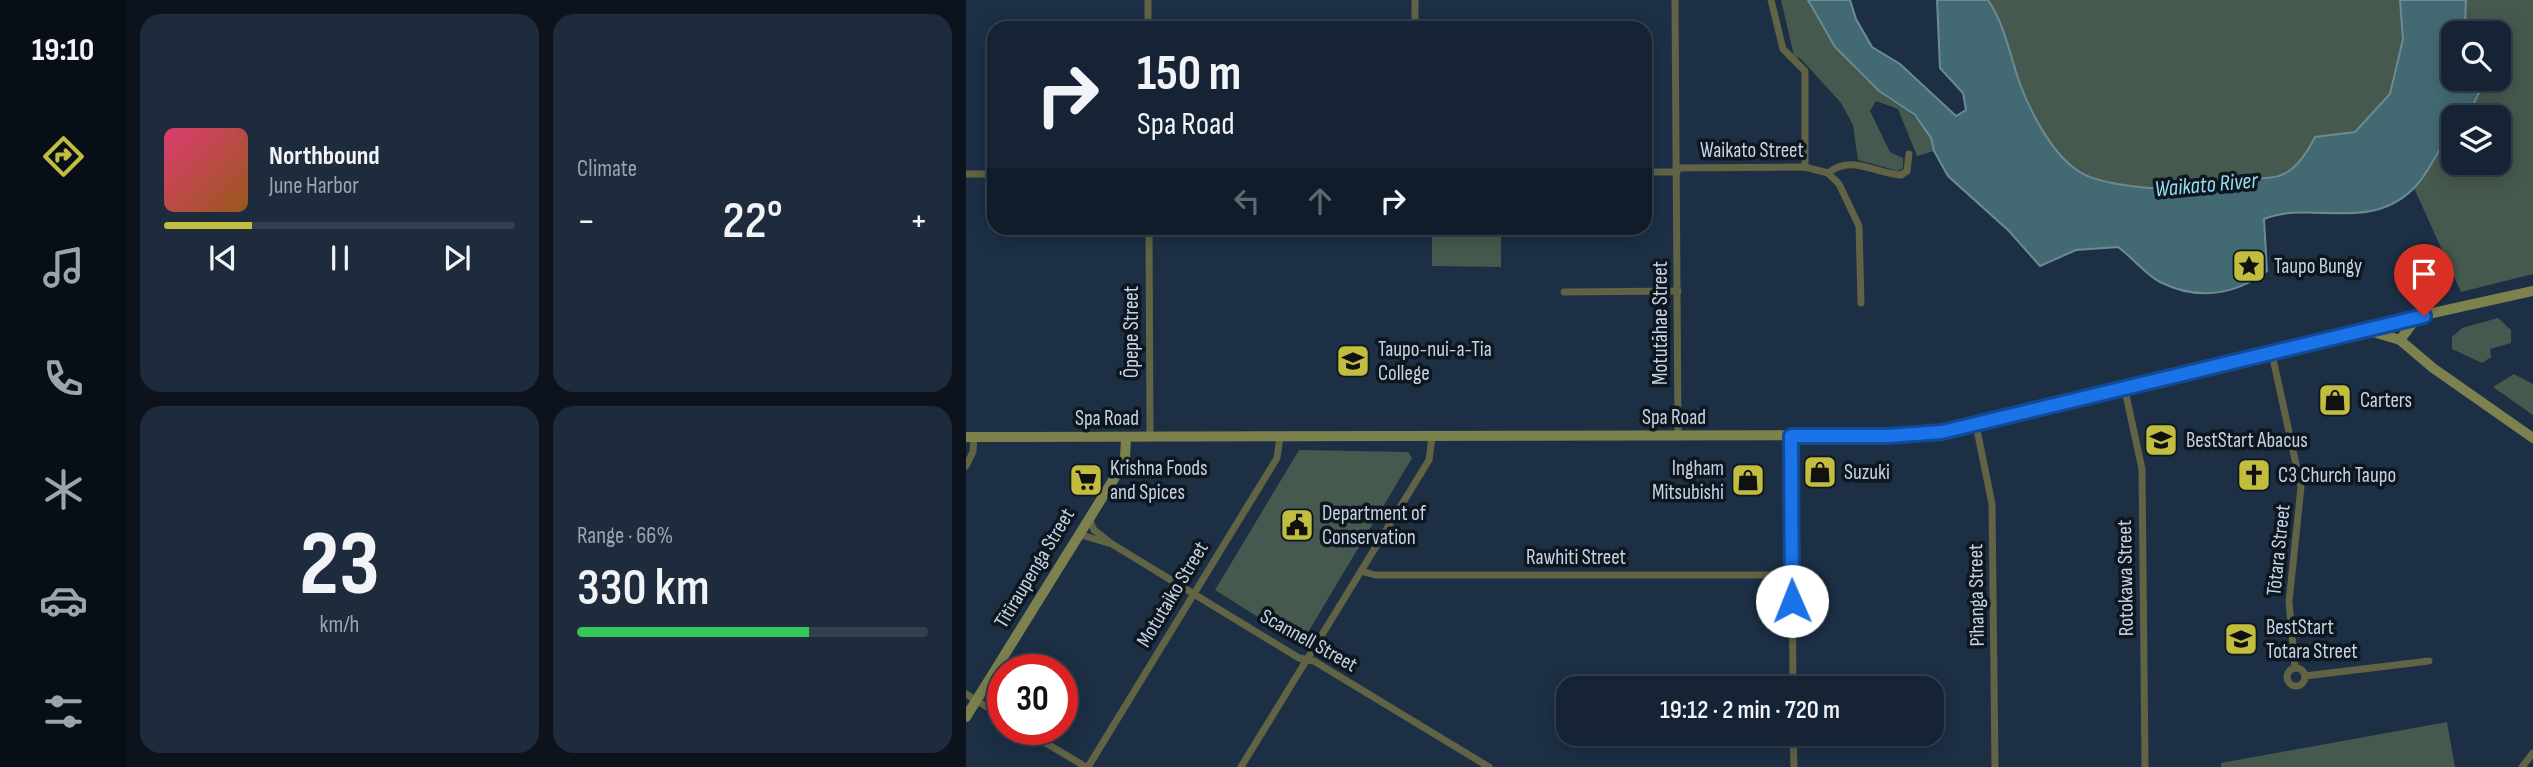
<!DOCTYPE html>
<html lang="en">
<head>
<meta charset="utf-8">
<style>
	body { margin:0; font-family:"Sofia Sans Condensed",sans-serif; background:#1e2b3c; color:#f1f3f6; height:100vh; display:flex; flex-direction:column; font-size:26px; white-space:nowrap }
	* { box-sizing:border-box; margin:0 }
	p { font-size:23px; color:#9da4ac }
	.icon { flex:none; width:38px; height:38px; fill:none; stroke:currentColor; stroke-width:2; stroke-linecap:round; stroke-linejoin:round }
	.map { position:relative; flex:1; overflow:hidden }
	.side { display:flex; flex-direction:column; gap:14px; padding:14px; background:#0c131d; width:840px }
	.side>* { flex:none }
	.banner { position:absolute; left:21px; top:21px; width:665px; height:214px; border-radius:21px; box-shadow:0 4px 18px #0003,0 0 0 2px #34404f; background:#152334; color:#f1f3f6; overflow:hidden }
	.tools { position:absolute; left:1475px; top:21px; display:grid; gap:14px }
	.tools a { display:grid; place-items:center; width:70px; height:70px; border-radius:14px; background:#152334; box-shadow:0 4px 18px #0003,0 0 0 2px #34404f; font-size:35px }
	.speed { position:absolute; left:21px; top:654px; display:flex; gap:14px; font-size:35px; font-weight:700; text-align:center }
	.speed>* { display:grid; place-content:center; width:91px; height:91px; border-radius:50%; background:#152334; box-shadow:0 4px 18px #0003,0 0 0 2px #34404f; line-height:1 }
	.speed .limit { border:10px solid #d22; background:#fff; color:#111 }
	.pin { position:absolute; display:grid; place-items:center; width:60px; height:60px; color:#fff; margin:-72px -30px; border-radius:50% 50% 50% 0; rotate:-45deg; box-shadow:0 0 7px #0007 }
	.pin .icon { rotate:45deg }
	.me { position:absolute; width:77px; margin:-38px; rotate:359deg; stroke-linejoin:round; filter:drop-shadow(0 0 5px #0008) }
	.turn { display:flex; align-items:center; gap:24px; height:147px; padding:0 35px; font-size:32px }
	.turn .icon { width:91px; height:91px; stroke-width:2.5 }
	.turn b { display:block; font-size:49px; line-height:60px }
	.lanes { display:flex; align-items:center; height:66px; padding:0 35px; background:#0003; justify-content:center; gap:35px; direction:ltr }
	.lanes .off { opacity:.35 }
	.big { font-size:52px; font-weight:600; line-height:1.1 }
	.side .card { flex:1; display:flex; flex-direction:column; justify-content:center; gap:10px; min-width:0; padding:0 24px; border-radius:21px; background:#1e2b3c }
	.side .dial { align-items:center; gap:0 }
	.dial b { font-size:91px; line-height:1 }
	.song { display:flex; align-items:center; gap:21px }
	.cover { width:84px; height:84px; border-radius:10px; background:linear-gradient(135deg,hsl(340 70% 55%),hsl(30 70% 35%)) }
	.played { height:7px; border-radius:4px; background:linear-gradient(90deg,#c2bd3f 25%,#34404f 25%) }
	.keys { display:flex; justify-content:space-around; direction:ltr }
	.heat { display:flex; justify-content:space-between; align-items:center; font-size:38px; direction:ltr }
	.charge { height:10px; border-radius:5px; background:linear-gradient(90deg,#34c759 66%,#34404f 0) }
	.side .tiles { flex:1; display:grid; gap:14px; grid-template-columns:repeat(2,1fr) }
	.trip { position:absolute; left:590px; top:676px; width:388px; height:70px; border-radius:21px; background:#152334; box-shadow:0 4px 18px #0003,0 0 0 2px #34404f; font-weight:600; line-height:70px; text-align:center }
	main { display:flex; flex:1; min-height:0 }
	.menu { display:flex; flex-direction:column; width:126px; justify-content:space-around; align-items:center; background:#080e15; color:#9da4ac }
	.menu .icon { width:49px; height:49px }
	.menu .current { color:#c2bd3f }
	.menu b { font-size:32px; color:#f1f3f6 }
	.map>svg:first-child { display:block }
</style>
</head>
<body>
<main>
<nav class="menu">
<b>19:10</b>
<svg class="icon current" aria-label="directions" viewBox="0 0 24 24"><path d="M12 3l9 9-9 9-9-9zM9 14v-3h6M13 9l2 2-2 2"/></svg>
<svg class="icon" aria-label="music" viewBox="0 0 24 24"><path d="M9 18V5l10-2v13"/><circle cx="6" cy="18" r="3"/><circle cx="16" cy="16" r="3"/></svg>
<svg class="icon" aria-label="phone" viewBox="0 0 24 24"><path d="M5 4h4l2 5-3 2q2 4 5 5l2-3 5 2v4C11 20 4 13 5 4z"/></svg>
<svg class="icon" aria-label="climate" viewBox="0 0 24 24"><path d="M12 3v18M4 7l16 10M4 17L20 7"/></svg>
<svg class="icon" aria-label="car" viewBox="0 0 24 24"><path d="M5 17H2v-5l4-1 3-4h7l3 4 3 1v5h-3M9 17h6M6 11h13"/><circle cx="7" cy="17" r="2"/><circle cx="17" cy="17" r="2"/></svg>
<svg class="icon" aria-label="filters" viewBox="0 0 24 24"><path d="M4 7h16M4 17h16"/><circle cx="9" cy="7" r="2"/><circle cx="15" cy="17" r="2"/></svg>
</nav>
<section class="side">
<div class="tiles">
<div class="card">
<div class="song"><i class="cover"></i><div><b>Northbound</b><p>June Harbor</p></div></div>
<div class="played"></div>
<div class="keys"><svg class="icon" aria-label="previous" viewBox="0 0 24 24"><path d="M18 5L8 12l10 7zM5 5v14"/></svg><svg class="icon" aria-label="pause" viewBox="0 0 24 24"><path d="M8 5v14M16 5v14"/></svg><svg class="icon" aria-label="next" viewBox="0 0 24 24"><path d="M6 5l10 7-10 7zM19 5v14"/></svg></div>
</div>
<div class="card"><p>Climate</p>
<div class="heat"><a>−</a><b class="big">22°</b><a>+</a></div>
</div>
<div class="card dial"><b>23</b><p>km/h</p></div>
<div class="card"><p>Range · 66%</p><b class="big">330 km</b><div class="charge"></div></div>
</div>
</section>
<div class="map">
<svg width="1567" height="767" viewBox="0 0 1567 767">
	<rect width="100%" height="100%" fill="#1c2f45"/>
	<g fill="#46594e">
		<path d="M815 0H842C859 35 882 64 911 90 937 112 960 114 968 151L951 156 932 109 910 101 904 111 924 152 937 158V168L932 171 892 160 887 125 875 103 835 59 828 56Z"/>
		<path d="M1022 0H1434L1437 39 1424 94 1389 132 1349 138C1323 188 1307 176 1256 180 1237 181 1217 187 1198 188 1178 189 1130 183 1114 172 1087 156 1065 113 1054 84 1044 56 1039 25 1022 0Z"/>
		<polygon points="1500,0 1567,0 1567,274 1495,292 1448,188 1476,143 1487,131 1488,163 1533,163 1533,117 1501,117 1514,92 1514,79 1533,79 1533,33 1502,33 1499,24"/>
		<polygon points="466,228 535,228 535,267 466,266"/>
		<polygon points="1532,318 1545,330 1545,343 1524,349 1525,357 1516,363 1486,349 1486,337 1496,328"/>
		<polygon points="1548,374 1567,384 1567,415 1527,387"/>
		<polygon points="333,450 442,452 446,458 335,644 249,590"/>
		<polygon points="1481,722 1489,767 1255,767 1255,763"/>
	</g>
	<path fill="#436a72" stroke="#6b8a94" stroke-width="2" d="M842 0H884L890 19 906 47 934 64 990 116 1000 110 997 93 974 68 971 0H1022C1039 25 1044 56 1054 84 1065 113 1087 156 1114 172 1130 183 1178 189 1198 188 1217 187 1237 181 1256 180 1307 176 1323 188 1349 137L1389 132 1424 94 1437 39 1434 0H1500L1499 24 1502 33H1488V79H1514V91L1501 117H1488L1487 131C1471 148 1464 173 1447 189 1402 233 1345 200 1298 219L1301 271C1269 295 1232 301 1194 282 1179 274 1166 257 1152 247L1110 250 1074 266 1043 231 982 176 968 151 965 138 949 115 913 91 869 47Z"/>
	<g fill="none" stroke-linecap="round" stroke-linejoin="round">
		<g stroke="#606344" stroke-width="7">
			<polyline points="182,0 182,28"/>
			<polyline points="709,0 712,436"/>
			<polyline points="805,0 817,49 839,71 839,167"/>
			<polyline points="449,28 449,0"/>
			<polyline points="710,168 839,167 862,173 873,184 893,226 895,303"/>
			<polyline points="679,172 711,172"/>
			<path d="M862 173C885 154 908 173 935 175L941 171 943 154"/>
			<polyline points="0,174 28,174"/>
			<polyline points="183,228 184,437"/>
			<polyline points="598,292 712,291"/>
			<polyline points="1306,354 1335,487 1323,602 1329,668"/>
			<polyline points="1159,390 1176,469 1179,767"/>
			<polyline points="1010,425 1026,504 1029,767"/>
			<polyline points="825,436 827,688"/>
			<polyline points="0,466 7,452 8,437"/>
			<polyline points="123,518 128,530 146,544 333,658 348,661 523,767"/>
			<polyline points="112,534 142,543"/>
			<polyline points="395,571 409,575 825,575"/>
			<circle cx="1330" cy="677" r="9"/>
			<polyline points="1339,676 1463,661"/>
			<polyline points="0,694 37,717"/>
			<polyline points="58,730 120,767"/>
			<polyline points="827,733 828,767"/>
			<polyline points="122,767 311,458 314,437"/>
			<polyline points="275,767 463,460 466,437"/>
			<polyline points="1556,767 1567,753"/>
		</g>
		<g stroke="#7c814e" stroke-width="10">
			<polyline points="1404,331 1434,340 1467,368 1567,438"/>
			<polyline points="1434,340 1446,324 1456,317"/>
			<polyline points="0,437 951,435 1010,425 1404,331 1435,320 1567,291"/>
			<polyline points="0,717 154,469 159,458 160,437"/>
		</g>
	</g>
	<g fill="none" stroke-linecap="round" stroke-linejoin="round">
		<defs>
			<polyline id="route" points="826,601 825,436 922,436 976,432 1458,316"/>
		</defs>
		<use href="#route" stroke="#114b97" stroke-width="18"/>
		<use href="#route" stroke="#1a73e8" stroke-width="12"/>
	</g>
	<defs>
		<symbol id="sight-square" viewBox="-11 -11 22 22"><rect x="-9" y="-9" width="18" height="18" rx="4" fill="#c2bd3f" stroke="#0e1620"/><path d="M0-6L1.8-2.2L6-1.7L2.9 1.2L3.7 5.4L0 3.3L-3.7 5.4L-2.9 1.2L-6-1.7L-1.8-2.2Z" fill="#111"/></symbol>
		<symbol id="school-square" viewBox="-11 -11 22 22"><rect x="-9" y="-9" width="18" height="18" rx="4" fill="#c2bd3f" stroke="#0e1620"/><path d="M0-5L7-2L0 1L-7-2ZM-4 1L0 2.5L4 1V4Q0 6-4 4Z" fill="#111"/></symbol>
		<symbol id="shop-square" viewBox="-11 -11 22 22"><rect x="-9" y="-9" width="18" height="18" rx="4" fill="#c2bd3f" stroke="#0e1620"/><path d="M-5-2.5h2.3a2.7 3.5 0 0 1 5.4 0H5L5.5 6h-11ZM-1.5-2.5h3a1.5 2.3 0 0 0-3 0Z" fill="#111"/></symbol>
		<symbol id="church-square" viewBox="-11 -11 22 22"><rect x="-9" y="-9" width="18" height="18" rx="4" fill="#c2bd3f" stroke="#0e1620"/><path d="M-1.2-6h2.4v3.5h3.3v2.4h-3.3V6h-2.4V-.1h-3.3v-2.4h3.3Z" fill="#111"/></symbol>
		<symbol id="supermarket-square" viewBox="-11 -11 22 22"><rect x="-9" y="-9" width="18" height="18" rx="4" fill="#c2bd3f" stroke="#0e1620"/><path d="M-6-5.5h2.5l.6 2H6L4.5 2H-2.5L-4.4-4H-6ZM-1.5 3.2a1.3 1.3 0 1 0 .1 0ZM3 3.2a1.3 1.3 0 1 0 .1 0Z" fill="#111"/></symbol>
		<symbol id="civic-square" viewBox="-11 -11 22 22"><rect x="-9" y="-9" width="18" height="18" rx="4" fill="#c2bd3f" stroke="#0e1620"/><path d="M-.6-6.5H3V-4.5H.6V-3L4-1V1h2V6H-6V1h2V-1L-.6-3ZM-1.2 2.5V6h2.4V2.5Z" fill="#111"/></symbol>
	</defs>
	<g fill-rule="evenodd">
		<use href="#sight-square" x="1264" y="247" width="38" height="38"/>
		<use href="#school-square" x="368" y="342" width="38" height="38"/>
		<use href="#shop-square" x="1350" y="381" width="38" height="38"/>
		<use href="#school-square" x="1176" y="421" width="38" height="38"/>
		<use href="#shop-square" x="835" y="453" width="38" height="38"/>
		<use href="#church-square" x="1269" y="456" width="38" height="38"/>
		<use href="#supermarket-square" x="101" y="461" width="38" height="38"/>
		<use href="#shop-square" x="763" y="461" width="38" height="38"/>
		<use href="#civic-square" x="312" y="506" width="38" height="38"/>
		<use href="#school-square" x="1256" y="620" width="38" height="38"/>
	</g>
	<g text-anchor="middle" stroke-width="7" stroke-linejoin="round" paint-order="stroke">
		<g font-size="21" fill="#c7d3e2" stroke="#0e1620">
			<text x="786" y="157">Waikato Street</text>
			<text transform="translate(694 323) rotate(-90)" y="7">Motutāhae Street</text>
			<text transform="translate(165 332) rotate(-90)" y="7">Ōpepe Street</text>
			<text x="708" y="424">Spa Road</text>
			<text x="141" y="425">Spa Road</text>
			<text transform="translate(1312 550) rotate(-84)" y="7">Tōtara Street</text>
			<text x="610" y="564">Rawhiti Street</text>
			<text transform="translate(68 568) rotate(-59)" y="7">Tītīraupenga Street</text>
			<text transform="translate(1159 578) rotate(-91)" y="7">Rotokawa Street</text>
			<text transform="translate(206 594) rotate(-59)" y="7">Motutaiko Street</text>
			<text transform="translate(1010 595) rotate(-91)" y="7">Pīhanga Street</text>
			<text transform="translate(343 640) rotate(29)" y="7">Scannell Street</text>
		</g>
		<g font-size="21" fill="#c7d3e2" stroke="#0e1620" text-anchor="start">
			<text x="1308" y="273">Taupo Bungy</text>
			<text x="412" y="356">Taupo-nui-a-Tia<tspan x="412" dy="24">College</tspan></text>
			<text x="1394" y="407">Carters</text>
			<text x="1220" y="447">BestStart Abacus</text>
			<text x="144" y="475">Krishna Foods<tspan x="144" dy="24">and Spices</tspan></text>
			<text x="758" y="475" text-anchor="end">Ingham<tspan x="758" dy="24">Mitsubishi</tspan></text>
			<text x="878" y="479">Suzuki</text>
			<text x="1312" y="482">C3 Church Taupo</text>
			<text x="356" y="520">Department of<tspan x="356" dy="24">Conservation</tspan></text>
			<text x="1300" y="634">BestStart<tspan x="1300" dy="24">Totara Street</tspan></text>
		</g>
		<g font-size="23" font-style="italic" fill="#93ddec" stroke="#0e1620">
			<text transform="translate(1240 184) rotate(-5)" y="8">Waikato River</text>
		</g>
	</g>
</svg>
<div class="tools">
<a><svg class="icon" aria-label="search" viewBox="0 0 24 24"><circle cx="10" cy="10" r="6"/><path d="M15 15l6 6"/></svg></a>
<a><svg class="icon" aria-label="layers" viewBox="0 0 24 24"><path d="M12 4l9 5-9 5-9-5zM3 14l9 5 9-5"/></svg></a>
</div>
<div class="speed"><div class="limit">30</div></div>
<div class="pin" style="left:1458px;top:316px;background:#d93025"><svg class="icon" aria-label="arrive" viewBox="0 0 24 24"><path d="M6 21V4h12l-3 4 3 4H6"/></svg></div>
<svg class="me" style="left:826px;top:601px" viewBox="-20 -20 40 40"><circle r="19" fill="#fff"/><path d="M0-13L10 11 0 6-10 11z" fill="#1a73e8"/></svg>
<div class="trip">19:12 · 2 min · 720 m</div>
<div class="banner">
<div class="turn"><svg class="icon" aria-label="right" viewBox="0 0 24 24"><path d="M7 20v-9h11M14 6l5 5-5 5"/></svg><div><b>150 m</b>Spa Road</div></div>
<div class="lanes"><svg class="icon off" aria-label="left" viewBox="0 0 24 24"><path d="M17 20v-9H6M10 6l-5 5 5 5"/></svg><svg class="icon off" aria-label="ahead" viewBox="0 0 24 24"><path d="M12 20V5M6 11l6-6 6 6"/></svg><svg class="icon" aria-label="right" viewBox="0 0 24 24"><path d="M7 20v-9h11M14 6l5 5-5 5"/></svg></div>
</div>
</div>
</main>
</body>
</html>
